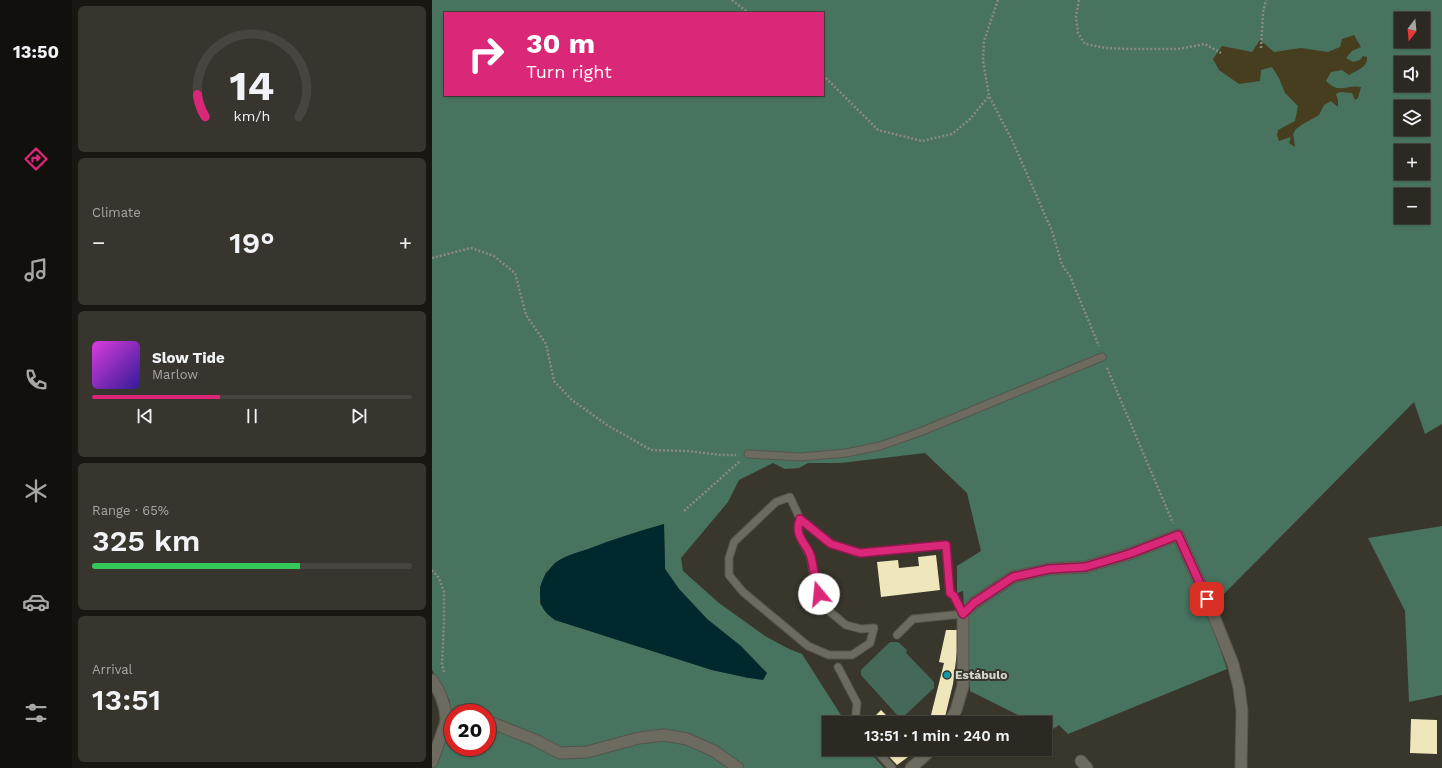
<!DOCTYPE html>
<html lang="en">
<head>
<meta charset="utf-8">
<style>
	body { margin:0; font-family:"Work Sans",sans-serif; background:#37352e; color:#f1f3f6; height:100vh; display:flex; flex-direction:column; font-size:15px; white-space:nowrap }
	* { box-sizing:border-box; margin:0 }
	p { font-size:13px; color:#a6a6a5 }
	.icon { flex:none; width:22px; height:22px; fill:none; stroke:currentColor; stroke-width:2; stroke-linecap:round; stroke-linejoin:round }
	.map { position:relative; flex:1; overflow:hidden }
	.drawer { display:flex; flex-direction:column; gap:6px; padding:6px; background:#181712; width:360px }
	.drawer>* { flex:none }
	.guide { position:absolute; left:12px; top:12px; width:380px; height:84px; border-radius:0px; box-shadow:0 1px 3px #0004,0 0 0 1px #47453f; background:#db2777; color:#fff; overflow:hidden }
	.needle { width:26px; rotate:196deg }
	.fabs { position:absolute; left:962px; top:12px; display:grid; gap:8px }
	.fabs a { display:grid; place-items:center; width:36px; height:36px; border-radius:0px; background:#2b2921; box-shadow:0 1px 3px #0004,0 0 0 1px #47453f; font-size:20px }
	.speed { position:absolute; left:12px; top:704px; display:flex; gap:8px; font-size:20px; font-weight:700; text-align:center }
	.speed>* { display:grid; place-content:center; width:52px; height:52px; border-radius:50%; background:#2b2921; box-shadow:0 1px 3px #0004,0 0 0 1px #47453f; line-height:1 }
	.speed .limit { border:6px solid #d22; background:#fff; color:#111 }
	.pin { position:absolute; display:grid; place-items:center; width:34px; height:34px; color:#fff; margin:-17px; border-radius:8px; box-shadow:0 2px 6px #0006 }
	.me { position:absolute; width:44px; margin:-22px; rotate:343deg; stroke-linejoin:round; filter:drop-shadow(0 0 3px #0008) }
	.turn { display:flex; align-items:center; gap:14px; height:84px; padding:0 16px; font-size:18px }
	.turn .icon { width:52px; height:52px; stroke-width:2.5 }
	.turn b { display:block; font-size:28px; line-height:34px }
	.big { font-size:30px; font-weight:600; line-height:1.1 }
	.drawer .card { flex:1; display:flex; flex-direction:column; justify-content:center; gap:6px; min-width:0; padding:0 14px; border-radius:6px; background:#37352e }
	.drawer .dial { align-items:center; gap:0 }
	.dial svg { height:104px; overflow:visible; fill:none; stroke:#47453f; stroke-width:7; stroke-linecap:round; text-anchor:middle }
	.dial text { fill:#f1f3f6; stroke:none }
	.song { display:flex; align-items:center; gap:12px }
	.cover { width:48px; height:48px; border-radius:6px; background:linear-gradient(135deg,hsl(300 70% 55%),hsl(250 70% 35%)) }
	.played { height:4px; border-radius:2px; background:linear-gradient(90deg,#db2777 40%,#47453f 40%) }
	.keys { display:flex; justify-content:space-around; direction:ltr }
	.heat { display:flex; justify-content:space-between; align-items:center; font-size:22px; direction:ltr }
	.charge { height:6px; border-radius:3px; background:linear-gradient(90deg,#34c759 65%,#47453f 0) }
	.trip { position:absolute; left:390px; top:716px; width:230px; height:40px; border-radius:0px; background:#2b2921; box-shadow:0 1px 3px #0004,0 0 0 1px #47453f; font-weight:600; line-height:40px; text-align:center }
	main { display:flex; flex:1; min-height:0 }
	.tabs { display:flex; flex-direction:column; width:72px; justify-content:space-around; align-items:center; background:#11100d; color:#a6a6a5 }
	.tabs .icon { width:28px; height:28px }
	.tabs .active { color:#db2777 }
	.tabs b { font-size:18px; color:#f1f3f6 }
	.map>svg:first-child { display:block }
</style>
</head>
<body>
<main>
<nav class="tabs">
<b>13:50</b>
<svg class="icon active" aria-label="directions" viewBox="0 0 24 24"><path d="M12 3l9 9-9 9-9-9zM9 14v-3h6M13 9l2 2-2 2"/></svg>
<svg class="icon" aria-label="music" viewBox="0 0 24 24"><path d="M9 18V5l10-2v13"/><circle cx="6" cy="18" r="3"/><circle cx="16" cy="16" r="3"/></svg>
<svg class="icon" aria-label="phone" viewBox="0 0 24 24"><path d="M5 4h4l2 5-3 2q2 4 5 5l2-3 5 2v4C11 20 4 13 5 4z"/></svg>
<svg class="icon" aria-label="climate" viewBox="0 0 24 24"><path d="M12 3v18M4 7l16 10M4 17L20 7"/></svg>
<svg class="icon" aria-label="car" viewBox="0 0 24 24"><path d="M5 17H2v-5l4-1 3-4h7l3 4 3 1v5h-3M9 17h6M6 11h13"/><circle cx="7" cy="17" r="2"/><circle cx="17" cy="17" r="2"/></svg>
<svg class="icon" aria-label="filters" viewBox="0 0 24 24"><path d="M4 7h16M4 17h16"/><circle cx="9" cy="7" r="2"/><circle cx="15" cy="17" r="2"/></svg>
</nav>
<section class="drawer">
<div class="card dial"><svg viewBox="0 0 100 80">
<path d="M14 69A42 42 0 1 1 86 69"/>
<path d="M14 69A42 42 0 0 1 8 52" stroke="#db2777"/>
<text x="50" y="56" font-size="32" font-weight="700">14</text>
<text x="50" y="72" font-size="11">km/h</text>
</svg></div>
<div class="card"><p>Climate</p>
<div class="heat"><a>−</a><b class="big">19°</b><a>+</a></div>
</div>
<div class="card">
<div class="song"><i class="cover"></i><div><b>Slow Tide</b><p>Marlow</p></div></div>
<div class="played"></div>
<div class="keys"><svg class="icon" aria-label="previous" viewBox="0 0 24 24"><path d="M18 5L8 12l10 7zM5 5v14"/></svg><svg class="icon" aria-label="pause" viewBox="0 0 24 24"><path d="M8 5v14M16 5v14"/></svg><svg class="icon" aria-label="next" viewBox="0 0 24 24"><path d="M6 5l10 7-10 7zM19 5v14"/></svg></div>
</div>
<div class="card"><p>Range · 65%</p><b class="big">325 km</b><div class="charge"></div></div>
<div class="card"><p>Arrival</p><b class="big">13:51</b></div>
</section>
<div class="map">
<svg width="1010" height="768" viewBox="0 0 1010 768">
	<rect width="100%" height="100%" fill="#39372c"/>
	<polygon fill="#456959" points="458,642 466,642 475,650 474,653 502,682 502,688 471,717 467,717 429,675 429,670"/>
	<g fill="#47735f" fill-rule="evenodd">
		<path d="M0 0H1010V424L993 434 982 402 783 603 774 608 795 669 636 734 627 725 618 731 613 728V723H602L538 691 531 591 525 593V566L549 551 535 493 493 453 409 463H376L367 468 353 469 341 463 307 480 296 502 249 558 251 571 287 603 333 636 357 649 370 654 414 723H397V749H435L452 768H0V751L18 701 0 670ZM13 13H391V95H13ZM969 19H991V41H969ZM969 63H991V85H969ZM969 107H991V129H969ZM969 151H991V173H969ZM969 195H991V217H969ZM232 524 233 569 247 589 275 619 310 647 317 678 280 670 123 620 108 604V587L114 572ZM21 713H55V747H21Z"/>
		<polygon points="1010,526 1010,695 977,702 973,611 936,538"/>
	</g>
	<path fill="#463e1e" d="M922 35 929 47 920 51 914 58 921 62 928 60 931 56 935 57C936 68 925 70 917 75L910 70 899 72 894 81C908 95 914 84 929 87L926 98 923 100 920 93 908 92 904 94 906 100V107L899 101 892 105 887 115 871 124 864 129 861 134 863 147 857 143 859 137 847 141 845 135 846 130 863 121 866 106 853 93 847 78 840 67 829 70 828 81 807 84 787 70 781 59 790 46 820 52 828 40 842 52 869 48 896 52 908 47 910 39Z"/>
	<path fill="#00292e" d="M232 524 233 569 247 589 275 619 310 647 335 673 331 680 317 678 280 670 123 620C111 612 108 606 108 592 108 581 115 571 123 563 132 556 146 552 156 549 182 539 206 531 232 524Z"/>
	<g fill="#efe7bb">
		<polygon points="504,555 508,590 449,597 445,562 466,560 467,568 487,566 486,557"/>
		<polygon points="514,630 526,630 525,652 521,684 513,717 509,723 491,723 493,720 497,723 512,663 507,662"/>
		<polygon points="449,710 462,723 425,723 432,715 438,721"/>
		<polygon points="979,719 1005,720 1005,754 978,753"/>
		<polygon points="450,749 484,749 476,757 465,765"/>
	</g>
	<g fill="none" stroke-linecap="round" stroke-linejoin="round">
		<defs>
			<g id="service">
				<polyline points="316,454 368,457 414,453 448,446 488,432 670,357"/>
				<polyline points="368,519 366,524 367,535 378,556 383,582 392,607 414,625 429,629 442,628 438,643 420,655 397,655 376,646 311,592 297,575 297,558 302,542 344,502 358,497 368,519 399,544 428,553 514,545 518,593 522,596 531,614 481,619 465,635"/>
				<polyline points="406,667 425,703 423,723"/>
				<polyline points="443,749 460,768"/>
			</g>
			<g id="minor">
				<path d="M0 680C9 693 14 706 14 722"/>
				<polyline points="25,713 27,711 37,713"/>
				<polyline points="55,721 103,740 128,753 155,752 207,738 232,735 255,739 282,751 306,768"/>
				<polyline points="517,723 524,710 531,686 531,614 542,603 581,577 617,569 653,567 697,554 746,535 775,599 801,664 807,688 810,711 809,768"/>
				<polyline points="649,761 655,768"/>
				<polyline points="0,762 14,722 21,716"/>
				<polyline points="479,768 500,749"/>
			</g>
		</defs>
		<use href="#service" stroke="#56554c" stroke-width="9"/>
		<use href="#minor" stroke="#56554c" stroke-width="13"/>
		<g stroke="#8b8a81" stroke-width="2.5" stroke-dasharray="2 2" stroke-linecap="butt">
			<polyline points="300,0 317,13"/>
			<polyline points="566,0 552,41 551,61 557,96 580,140 620,231 630,265 638,276 667,346"/>
			<polyline points="647,0 644,17 646,33 653,44 674,48 697,49 746,49 773,44 789,53"/>
			<polyline points="829,48 831,13 834,0"/>
			<polyline points="391,75 446,130 490,141 520,134 538,119 557,96"/>
			<polyline points="0,258 39,248 62,256 83,273 94,315 114,344 122,381 140,400 175,425 219,450 256,451 289,455 304,455"/>
			<polyline points="675,368 741,523"/>
			<polyline points="252,511 308,461"/>
			<polyline points="0,570 7,578 12,592 12,622 10,664 12,672"/>
		</g>
		<use href="#service" stroke="#6d6b5f" stroke-width="7"/>
		<use href="#minor" stroke="#6d6b5f" stroke-width="11"/>
	</g>
	<g fill="none" stroke-linecap="round" stroke-linejoin="round">
		<defs>
			<path id="route" d="M387 594C383 582 382 570 379 557 375 543 361 537 368 519L399 544 428 553 514 545 518 593 522 596 531 614 542 603 581 577 617 569 653 567 697 554 746 535 775 599"/>
		</defs>
		<use href="#route" stroke="#8e194d" stroke-width="10"/>
		<use href="#route" stroke="#db2777" stroke-width="7"/>
	</g>
	<circle fill="#0f9aa8" stroke="#39372c" stroke-width="1.5" cx="515" cy="675" r="4"/>
	<g text-anchor="middle" stroke-width="4" stroke-linejoin="round" paint-order="stroke">
		<g font-size="12" font-weight="bold" fill="#d5d4cd" stroke="#39372c" text-anchor="start">
			<text x="523" y="679">Estábulo</text>
		</g>
	</g>
</svg>
<div class="fabs">
<a><svg class="needle" viewBox="-14 -14 28 28"><path d="M0-13l5 13h-10z" fill="#e53935"/><path d="M0 13l5-13h-10z" fill="#a6a6a5"/></svg></a>
<a><svg class="icon" aria-label="sound" viewBox="0 0 24 24"><path d="M4 9h4l5-4v14l-5-4H4zM17 9q2 3 0 6"/></svg></a>
<a><svg class="icon" aria-label="layers" viewBox="0 0 24 24"><path d="M12 4l9 5-9 5-9-5zM3 14l9 5 9-5"/></svg></a>
<a>+</a>
<a>−</a>
</div>
<div class="speed"><div class="limit">20</div></div>
<div class="pin" style="left:775px;top:599px;background:#d93025"><svg class="icon" aria-label="arrive" viewBox="0 0 24 24"><path d="M6 21V4h12l-3 4 3 4H6"/></svg></div>
<svg class="me" style="left:387px;top:594px" viewBox="-20 -20 40 40"><circle r="19" fill="#fff"/><path d="M0-13L10 11 0 6-10 11z" fill="#db2777"/></svg>
<div class="trip">13:51 · 1 min · 240 m</div>
<div class="guide">
<div class="turn"><svg class="icon" aria-label="right" viewBox="0 0 24 24"><path d="M7 20v-9h11M14 6l5 5-5 5"/></svg><div><b>30 m</b>Turn right</div></div>
</div>
</div>
</main>
</body>
</html>
